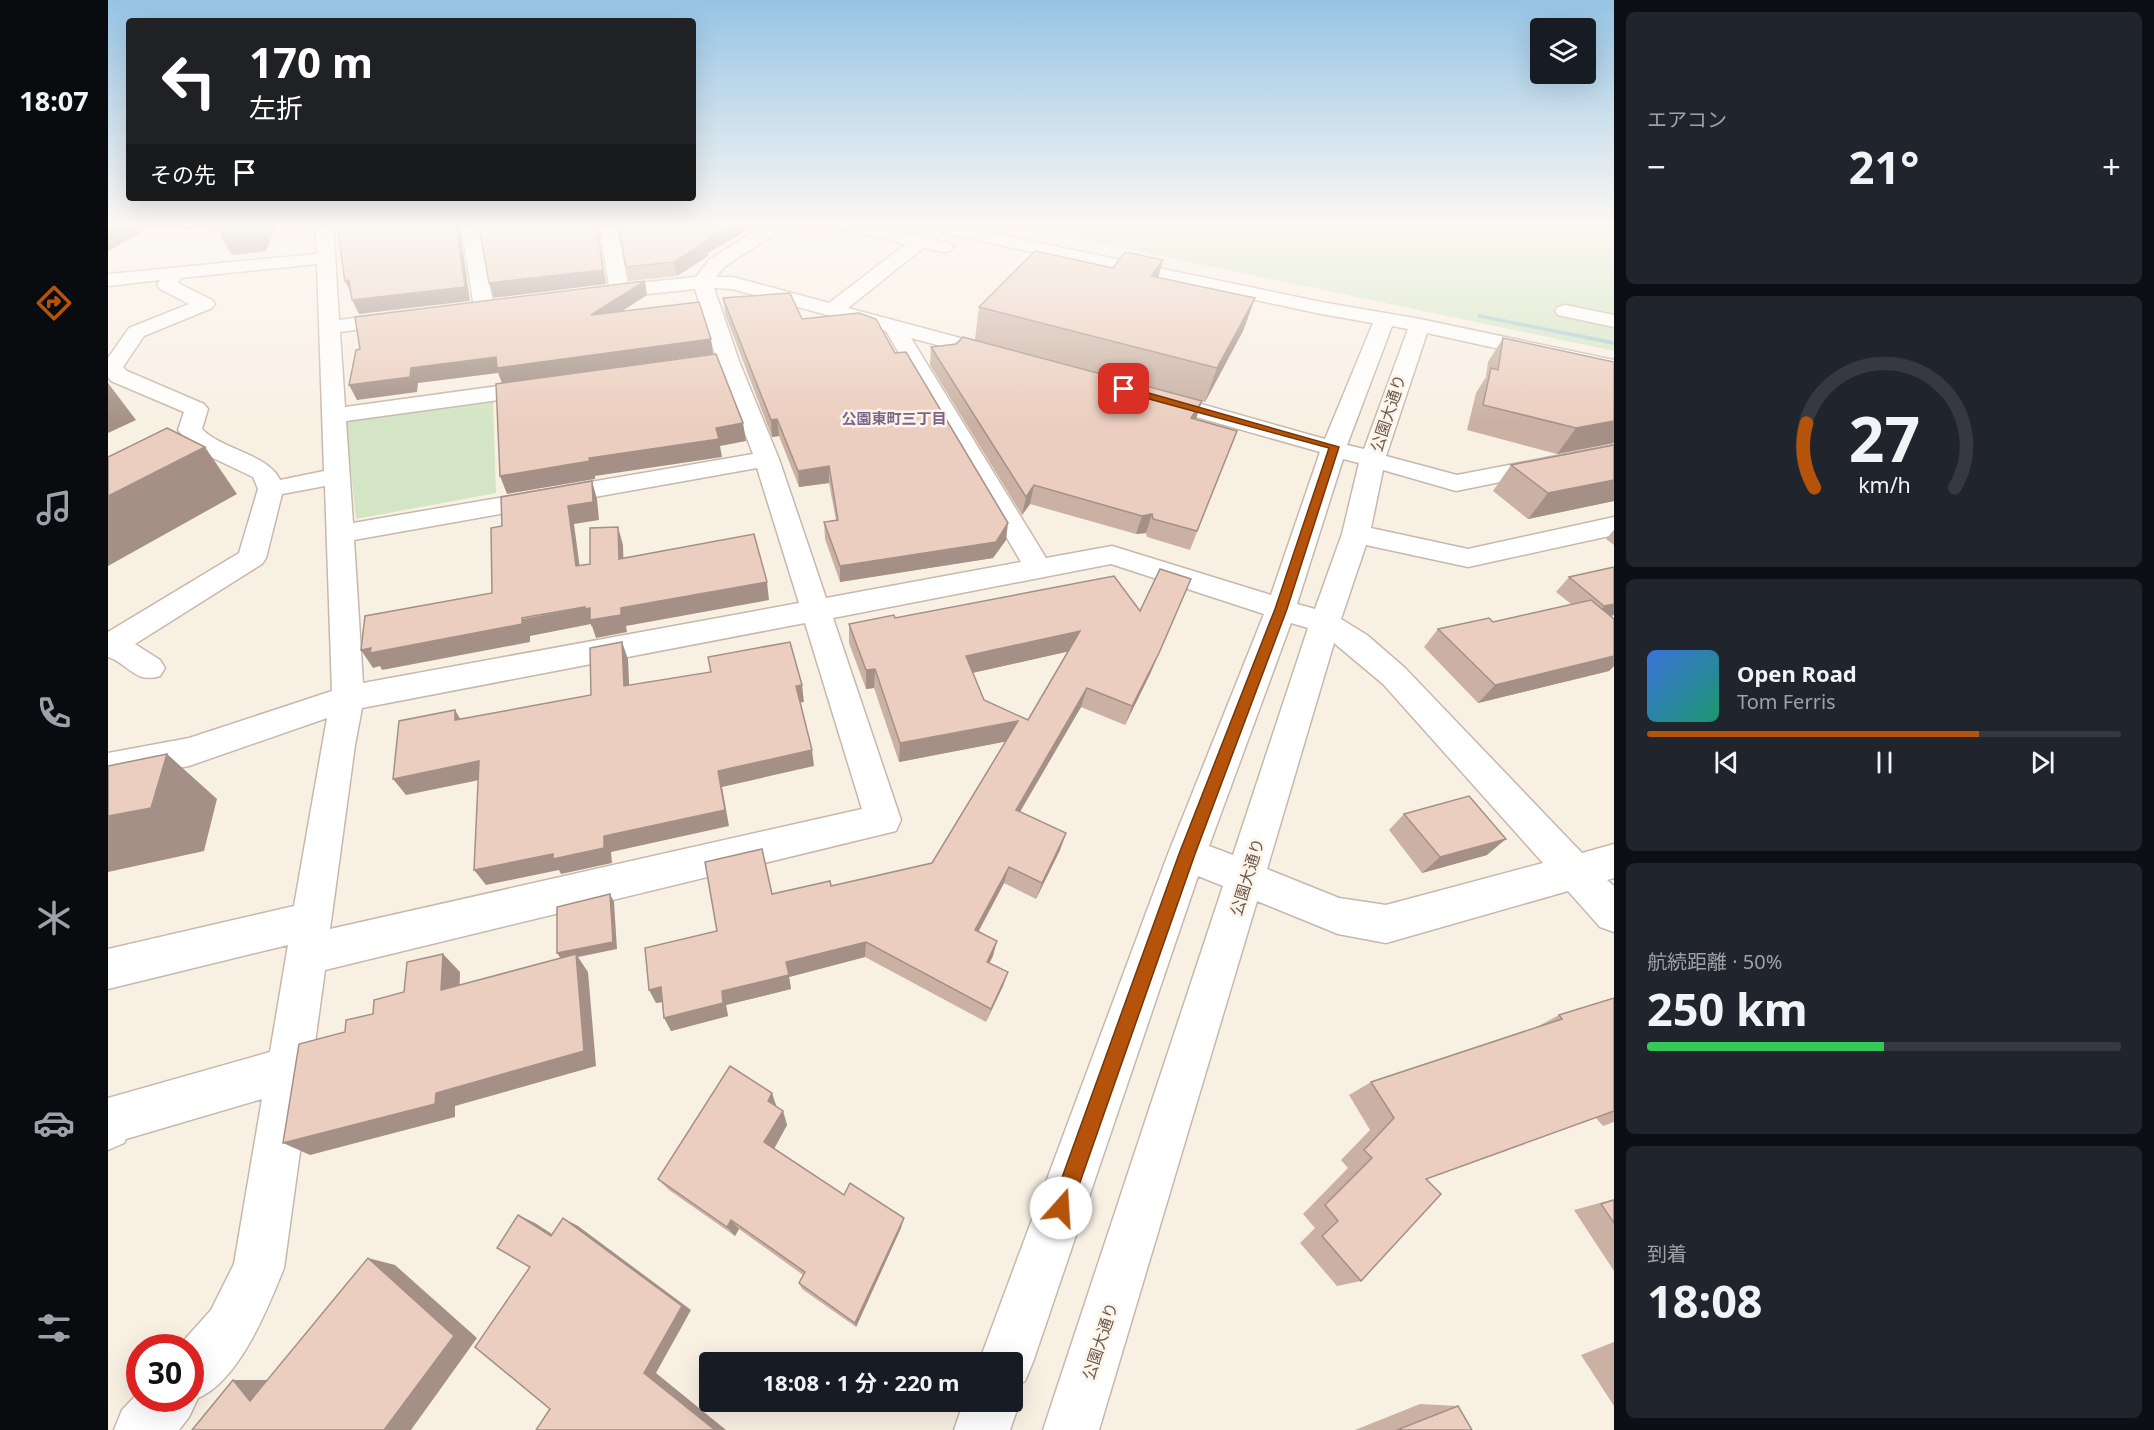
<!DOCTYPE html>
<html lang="ja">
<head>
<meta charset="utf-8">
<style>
	body { margin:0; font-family:"Noto Sans","Noto Sans JP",sans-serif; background:#20242c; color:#f1f3f6; height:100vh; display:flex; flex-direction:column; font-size:22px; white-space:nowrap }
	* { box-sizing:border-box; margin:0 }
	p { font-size:20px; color:#9ea1a6 }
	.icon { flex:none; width:33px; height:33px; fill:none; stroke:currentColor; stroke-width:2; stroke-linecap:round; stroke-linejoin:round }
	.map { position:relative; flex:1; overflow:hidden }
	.details { display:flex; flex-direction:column; gap:12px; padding:12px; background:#0d0f14; width:540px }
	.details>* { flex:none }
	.hud { position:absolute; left:18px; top:18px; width:570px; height:183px; border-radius:6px; box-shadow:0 6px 24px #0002; background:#202124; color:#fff; overflow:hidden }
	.tools { position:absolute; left:1422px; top:18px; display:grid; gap:12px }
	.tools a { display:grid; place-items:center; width:66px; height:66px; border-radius:6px; background:#171b24; box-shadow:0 6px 24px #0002; font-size:30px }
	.speed { position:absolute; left:18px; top:1334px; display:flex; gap:12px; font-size:30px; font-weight:700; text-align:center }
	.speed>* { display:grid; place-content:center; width:78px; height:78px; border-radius:50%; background:#171b24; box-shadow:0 6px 24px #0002; line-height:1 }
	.speed .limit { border:9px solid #d22; background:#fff; color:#111 }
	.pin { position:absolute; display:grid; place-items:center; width:51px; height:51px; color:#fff; margin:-26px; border-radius:12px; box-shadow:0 3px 9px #0006 }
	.me { position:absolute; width:66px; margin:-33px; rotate:19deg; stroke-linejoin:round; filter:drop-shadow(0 0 4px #0008) }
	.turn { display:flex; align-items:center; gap:21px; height:126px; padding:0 24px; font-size:27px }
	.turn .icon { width:78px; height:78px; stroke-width:2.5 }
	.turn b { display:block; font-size:42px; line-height:51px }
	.then { display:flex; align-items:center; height:57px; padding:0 24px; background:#0003; gap:12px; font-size:22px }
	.big { font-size:45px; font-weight:700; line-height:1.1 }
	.details .tile { flex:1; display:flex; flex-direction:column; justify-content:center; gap:9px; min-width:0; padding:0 21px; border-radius:9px; background:#20242c }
	.details .dial { align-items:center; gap:0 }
	.dial svg { height:156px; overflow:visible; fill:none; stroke:#363941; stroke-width:7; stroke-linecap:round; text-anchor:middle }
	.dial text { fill:#f1f3f6; stroke:none }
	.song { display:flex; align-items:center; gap:18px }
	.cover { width:72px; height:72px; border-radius:9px; background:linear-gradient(135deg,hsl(220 70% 55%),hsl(160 70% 35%)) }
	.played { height:6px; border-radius:3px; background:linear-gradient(90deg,#b45309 70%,#363941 70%) }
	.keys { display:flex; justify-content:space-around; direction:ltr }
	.heat { display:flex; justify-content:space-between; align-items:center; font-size:33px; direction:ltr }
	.charge { height:9px; border-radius:4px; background:linear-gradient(90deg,#34c759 50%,#363941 0) }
	.trip { position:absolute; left:591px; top:1352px; width:324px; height:60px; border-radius:6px; background:#171b24; box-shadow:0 6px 24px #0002; font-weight:700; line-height:60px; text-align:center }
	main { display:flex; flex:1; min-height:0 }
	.tab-bar { display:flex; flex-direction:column; width:108px; justify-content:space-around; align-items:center; background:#090b0e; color:#9ea1a6 }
	.tab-bar .icon { width:42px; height:42px }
	.tab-bar .current { color:#b45309 }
	.tab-bar b { font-size:27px; color:#f1f3f6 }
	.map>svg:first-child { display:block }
</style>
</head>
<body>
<main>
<nav class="tab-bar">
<b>18:07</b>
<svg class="icon current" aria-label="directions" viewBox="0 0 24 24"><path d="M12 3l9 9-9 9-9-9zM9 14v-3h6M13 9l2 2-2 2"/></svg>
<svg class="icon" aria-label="music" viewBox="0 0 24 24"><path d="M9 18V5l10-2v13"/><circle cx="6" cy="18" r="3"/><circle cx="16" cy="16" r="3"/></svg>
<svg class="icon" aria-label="phone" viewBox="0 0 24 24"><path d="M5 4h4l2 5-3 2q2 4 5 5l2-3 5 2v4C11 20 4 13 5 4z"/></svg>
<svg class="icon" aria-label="climate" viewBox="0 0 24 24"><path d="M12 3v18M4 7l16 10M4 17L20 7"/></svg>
<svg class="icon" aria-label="car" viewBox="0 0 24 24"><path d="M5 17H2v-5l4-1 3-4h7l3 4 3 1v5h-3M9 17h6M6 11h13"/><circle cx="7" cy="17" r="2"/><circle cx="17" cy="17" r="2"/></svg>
<svg class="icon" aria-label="filters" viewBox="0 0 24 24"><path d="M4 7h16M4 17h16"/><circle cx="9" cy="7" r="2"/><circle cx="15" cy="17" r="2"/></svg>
</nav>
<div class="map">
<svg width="1506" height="1430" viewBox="0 0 1506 1430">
	<rect width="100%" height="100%" fill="#f9f0e4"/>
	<g fill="#d3e5c4">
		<polygon points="892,222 1506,222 1506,351"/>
		<polygon points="385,401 388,493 248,519 238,422"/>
	</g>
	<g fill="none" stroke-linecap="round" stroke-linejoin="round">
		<polygon fill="#a2cbd0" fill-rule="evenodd" points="1370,314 1506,341 1506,345 1373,318 1370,318"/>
		<defs>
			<g id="minor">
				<path d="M207 222H225L231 320 293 312 300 314 303 318 300 322 293 324 232 332 237 407 434 380 442 382 445 387 442 392 434 394 238 421 245 523 645 454 609 361 587 289 493 299 486 297 483 293 486 289 501 286 491 222H508L520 284 588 277 602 259 662 222H681L679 226 616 267 608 277H625L721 303 798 244 718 226 716 222H746L809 236 818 229 803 226 801 222H832L1213 302 1312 319 1506 360V374L1319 333 1278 456 1349 475 1506 445V459L1348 491 1275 470 1263 528 1360 549 1506 517V535L1360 567 1258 545 1233 619 1259 635 1297 668 1474 853 1506 844V878L1499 880 1506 886V932L1492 927 1460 891 1278 943 1230 934 1149 901 991 1430H935L1115 886 1090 876 925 1362 917 1381 905 1386 912 1401 902 1430H846L856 1401H904V1362H871L1060 854 1156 614 1003 564 725 618 793 820 788 831 217 970 176 1268C160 1308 131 1381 90 1398L81 1417 71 1430H6L14 1410 32 1391V1398H82V1347H70L103 1310 126 1264 154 1099 18 1139 16 1143 0 1150V1098L162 1052 180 945 0 989V949L186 906 219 718 81 766 0 781V753L81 738 224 691 217 486 174 494 158 558 154 564 27 644 52 660 57 668 52 676C27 684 21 664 0 657V632L131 553 150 489 145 477 86 449 70 430 76 412 3 381 0 377V358L21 328 81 304 52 289 49 285 52 280 0 286V274L209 254ZM831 232 1213 314 1265 323 1217 439 1047 391 1039 393 1036 398 1039 403 1212 452 1163 595 1004 546 938 558 803 338 893 362 901 361 904 356 901 351 740 308 815 248 836 252 842 251 845 247 842 243 826 239ZM209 264 216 471 172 480C160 454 114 450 94 429L100 409 96 404 19 371 15 367 36 336 104 308 107 304 104 300 70 283 72 278ZM606 288 624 289 778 331 913 562 718 598 671 459 631 361ZM1284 326 1300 329 1256 449 1239 445ZM1235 459 1251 463 1234 534 1207 609 1189 604ZM649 468 691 603 255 683 246 540ZM697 623 754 809 222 929 247 745 254 708ZM1183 623 1200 628 1125 855 1101 846ZM1226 643 1275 684 1435 863 1278 905 1231 898 1159 869Z"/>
				<polygon points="353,222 370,222 386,308 383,312 369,312 366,308"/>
				<polygon points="1457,305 1506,315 1506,327 1450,315 1447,311 1450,307"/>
			</g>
		</defs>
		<use href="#minor" stroke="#c8b7ac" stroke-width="3"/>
		<use href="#minor" fill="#fff" fill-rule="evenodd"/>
	</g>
	<g fill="#cab1a4" fill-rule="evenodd">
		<polygon points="0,222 169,222 158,251 124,255 110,231"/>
		<polygon points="600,253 600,256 569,276 521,281 518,267"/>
		<polygon points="1055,260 1050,277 1147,298 1135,331 1097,402 1094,401 1087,419 1129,431 1082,550 1039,537 1038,533 1028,534 922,504 914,515 822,365 823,347 848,344 867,340 871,307 1005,268"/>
		<polygon points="615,298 694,319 787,353 898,540 885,558 732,582 717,539 716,522 728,520 721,483 691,487 671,436 664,437 617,314"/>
		<polygon points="1395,338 1506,362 1506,443 1449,454 1359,430 1368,393 1378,377 1380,362"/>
		<polygon points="1506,445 1506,501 1420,519 1385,491 1403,465"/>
		<polygon points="1506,530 1506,545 1498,539"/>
		<polygon points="1506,567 1506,615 1502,616 1506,619 1506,666 1501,671 1370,703 1316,647 1330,629 1385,622 1463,604 1448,592 1461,577"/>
		<path d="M1006 576 1043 672 1017 725 973 707 912 812 958 833 952 850 928 899 896 883 871 931 889 941 881 963 900 972 895 986 878 1022 757 957 681 977 683 989 618 1005 620 1016 563 1031 554 1002 548 1003 609 931 664 894 723 886 824 863 898 741 791 762 766 688 758 689 741 643V624L787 618ZM960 651 920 720 876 700 864 673Z"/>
		<polygon points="1296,814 1379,855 1314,873 1281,830"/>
		<polygon points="1506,998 1506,1122 1495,1126 1488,1118 1318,1179 1253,1281 1229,1286 1192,1243 1207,1228 1195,1214 1240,1168 1233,1160 1262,1130 1241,1095 1263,1082 1425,1029 1451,1015"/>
		<polygon points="668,1107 675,1111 679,1125 666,1149 736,1195 793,1228 748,1327 694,1289 691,1283 695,1275 631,1229 627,1236 561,1190 550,1179"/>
		<polygon points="1506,1199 1506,1271 1466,1210"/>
		<polygon points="1506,1342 1506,1406 1473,1355"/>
		<polygon points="1312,1404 1350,1406 1364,1430 1247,1430"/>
	</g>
	<g fill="#a49086">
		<polygon points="0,222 44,222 46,225 0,251"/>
		<polygon points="143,222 169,222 158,251 124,255 108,226"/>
		<polygon points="348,222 351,222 362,301 251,314 244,300"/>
		<polygon points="488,222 489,222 498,284 386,298 381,283"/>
		<polygon points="630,222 654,222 600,253 600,256 569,276 566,262 595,242"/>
		<polygon points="1055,260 1046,292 1043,276"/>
		<polygon points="241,280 244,295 237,281"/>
		<polygon points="537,281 539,295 487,329 483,315"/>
		<polygon points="1147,298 1135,331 1097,402 1109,368"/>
		<polygon points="603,339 605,354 394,383 390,373 310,383 309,392 249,400 241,385 303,368 388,357"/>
		<polygon points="0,383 28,420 0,433"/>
		<polygon points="1094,401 1088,419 1083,418"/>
		<polygon points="669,419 671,436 664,437 663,420"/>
		<polygon points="1506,421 1506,443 1449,454 1468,428"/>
		<polygon points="635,423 638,441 612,446 614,457 487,476 487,479 399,494 392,476 481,458 608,428"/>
		<polygon points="97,447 129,494 0,566 0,496"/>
		<polygon points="721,466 721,483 691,487 690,471"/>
		<polygon points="1506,480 1506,501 1420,519 1440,493"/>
		<polygon points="484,481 489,499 491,520 466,524 474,584 468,566 460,506"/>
		<polygon points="926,485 922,504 914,515 918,497"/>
		<polygon points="1044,514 1038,533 1028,534 1034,516"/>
		<polygon points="900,523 898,540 885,558 732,582 732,566"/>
		<polygon points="510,527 515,545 516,576 511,559"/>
		<polygon points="659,582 661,600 518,626 519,632 488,638 484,626 483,626 483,624 422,636 422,642 274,670 272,666 265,668 253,650 477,607 482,608 513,608"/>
		<polygon points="1075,598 1043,672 1017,725 1024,706"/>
		<polygon points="1506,604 1506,615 1483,621 1496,606"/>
		<polygon points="972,631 967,650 855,675 858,656"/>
		<polygon points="514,642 520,659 522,704 516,686"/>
		<polygon points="1506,645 1506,666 1501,671 1370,703 1387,685"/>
		<polygon points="767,669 766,688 758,689 758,670"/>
		<polygon points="694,685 696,702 689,703 688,686"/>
		<polygon points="979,688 973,707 903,827 908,810"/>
		<polygon points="347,710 357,727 347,720"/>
		<polygon points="910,721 906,740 791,762 792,743"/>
		<polygon points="704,750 706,766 614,787 621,826 503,852 504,863 453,874 451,870 378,885 366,870 445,854 496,836 610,771"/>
		<polygon points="59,754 109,799 96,851 0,872 0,816"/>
		<polygon points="371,761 381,778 298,795 285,779"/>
		<polygon points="958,833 952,850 928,899 934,883"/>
		<polygon points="1398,839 1379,855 1314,873 1332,857"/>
		<polygon points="901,867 896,883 863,945 867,930"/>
		<polygon points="502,894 506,902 509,949 470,957 480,972 488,1066 347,1106 347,1117 202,1155 175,1143 328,1093 454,960 449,953"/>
		<polygon points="889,941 885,956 875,976 879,962"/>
		<polygon points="758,942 757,957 681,977 683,989 618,1005 620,1016 563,1031 556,1018 678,962"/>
		<polygon points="335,954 352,972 351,1006 333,990"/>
		<polygon points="900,972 895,986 878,1022 883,1009"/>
		<polygon points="553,987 560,1001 548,1003 541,990"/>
		<polygon points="664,1093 669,1108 660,1101"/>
		<polygon points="675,1111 679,1125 662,1156 656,1142"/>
		<polygon points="410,1215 427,1223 458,1243 443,1236"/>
		<polygon points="455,1218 470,1226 583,1310 548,1373 618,1430 607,1430 536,1373"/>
		<polygon points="796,1218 793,1228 748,1327 747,1323"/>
		<polygon points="623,1220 631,1229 627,1236 619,1227"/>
		<polygon points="260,1258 287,1265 369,1338 303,1430 276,1430"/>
		<polygon points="125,1380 162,1380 142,1401"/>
	</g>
	<g fill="#ebcebf" stroke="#a49086" stroke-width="1.5" fill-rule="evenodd">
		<polygon points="110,222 143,222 143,223 108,226"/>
		<polygon points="231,222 348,222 357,287 244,300 241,280 237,281 230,234 233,233"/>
		<polygon points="370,222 488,222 495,270 381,283"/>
		<polygon points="510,222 630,222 595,242 598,242 566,262 518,267"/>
		<polygon points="927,251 1005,268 1017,252 1055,260 1043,276 1147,298 1109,368 871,307"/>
		<polygon points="537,281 483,315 591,302 603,339 389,368 388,357 303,368 302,377 241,385 248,350 252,349 247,317"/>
		<polygon points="682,293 694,319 751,313 768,319 787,353 798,352 900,523 888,542 732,566 716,522 730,520 721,466 690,471 669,419 663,420 615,298"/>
		<polygon points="855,337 1094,401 1083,418 1129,431 1089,531 1045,519 1044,514 1034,516 926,485 918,497 823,347 848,344"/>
		<polygon points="1395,338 1506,362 1506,421 1468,428 1375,405 1383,368 1390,370"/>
		<polygon points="608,354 635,423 608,428 611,439 481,458 482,461 392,476 388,384"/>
		<polygon points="59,428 97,447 0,496 0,457"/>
		<polygon points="1506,445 1506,480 1440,493 1403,465"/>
		<polygon points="484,481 485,502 460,506 468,566 482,564 482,528 510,527 511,559 646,534 659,582 513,608 513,615 482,620 482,608 477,609 477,607 414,618 414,624 262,653 263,648 253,650 257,616 384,593 383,528 394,526 393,497"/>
		<polygon points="1506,567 1506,604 1496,606 1461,577"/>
		<path d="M1052 569 1083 579 1051 653 1024 706 979 688 908 810 958 833 934 883 901 867 867 930 889 941 879 962 900 972 883 1009 758 942 678 962 681 975 614 991 615 1003 556 1018 553 987 541 990 537 948 609 931 597 862 654 849 664 894 722 881 723 886 824 863 910 721 792 743 767 669 758 670 741 624 786 615 787 618 1006 576 1032 611ZM972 631 920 720 876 700 858 656Z"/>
		<polygon points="1483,600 1506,619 1506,656 1387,685 1330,629 1381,618 1385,622"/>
		<polygon points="514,642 516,686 603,672 600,657 682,642 694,685 688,686 704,750 610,771 617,810 496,836 496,848 445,859 445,854 366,870 371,761 285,779 291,721 347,710 347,720 483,695 482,648"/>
		<polygon points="59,754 43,808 0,816 0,766"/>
		<polygon points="1361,796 1398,839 1332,857 1296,814"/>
		<polygon points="502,894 505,942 449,953 449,907"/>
		<polygon points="335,954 333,990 468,954 476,1051 328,1093 327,1104 175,1143 191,1044 237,1032 238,1020 265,1014 266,1000 296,992 299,962"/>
		<polygon points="1506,998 1506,1111 1318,1179 1333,1194 1253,1281 1214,1236 1230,1221 1217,1205 1264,1158 1256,1150 1286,1118 1263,1082 1454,1019 1451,1015"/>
		<polygon points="622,1066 664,1093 660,1101 675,1111 656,1142 736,1195 742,1183 796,1218 747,1323 691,1283 697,1272 623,1220 619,1227 550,1179"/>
		<polygon points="1506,1200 1506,1223 1493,1204"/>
		<polygon points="410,1215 443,1236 455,1218 574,1306 536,1373 607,1430 428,1430 442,1409 367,1347 422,1267 389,1248"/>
		<polygon points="260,1258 346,1336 276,1430 84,1430 125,1380 142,1401"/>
		<polygon points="1350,1406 1364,1430 1289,1430"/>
	</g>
	<linearGradient id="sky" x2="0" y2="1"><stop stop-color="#96c4e5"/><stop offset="0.53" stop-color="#fcf8f3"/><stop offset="1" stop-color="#fcf8f3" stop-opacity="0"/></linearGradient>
	<rect width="1506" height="422" fill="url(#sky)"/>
	<polygon fill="#b45309" stroke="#753606" stroke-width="1.5" points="1016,386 1231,447 1179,609 1087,854 963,1208 960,1215 953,1218 946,1215 943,1208 1071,854 1167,609 1221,448 1012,391 1011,389"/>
	<g text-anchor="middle" stroke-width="5" stroke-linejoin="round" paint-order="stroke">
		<g font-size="15" font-weight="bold" fill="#7c658b" stroke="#fcf4e9">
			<text x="786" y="424">公園東町三丁目</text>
		</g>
		<g font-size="16" fill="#6e574d" stroke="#fcf4e9">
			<text transform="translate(1280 413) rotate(-72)" y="6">公園大通り</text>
			<text transform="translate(1139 877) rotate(-73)" y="6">公園大通り</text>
			<text transform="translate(992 1341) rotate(-72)" y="6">公園大通り</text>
		</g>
	</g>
</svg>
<div class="tools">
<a><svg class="icon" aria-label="layers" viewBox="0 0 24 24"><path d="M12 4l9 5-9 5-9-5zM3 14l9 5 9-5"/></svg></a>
</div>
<div class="speed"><div class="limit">30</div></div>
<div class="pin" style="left:1016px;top:389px;background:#d93025"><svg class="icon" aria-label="arrive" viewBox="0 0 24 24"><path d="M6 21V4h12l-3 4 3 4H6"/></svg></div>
<svg class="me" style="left:953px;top:1208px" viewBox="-20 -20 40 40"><circle r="19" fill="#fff"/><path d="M0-13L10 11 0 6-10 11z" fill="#b45309"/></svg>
<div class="trip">18:08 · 1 分 · 220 m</div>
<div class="hud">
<div class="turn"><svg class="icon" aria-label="left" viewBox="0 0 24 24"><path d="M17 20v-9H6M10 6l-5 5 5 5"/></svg><div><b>170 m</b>左折</div></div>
<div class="then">その先<svg class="icon" aria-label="arrive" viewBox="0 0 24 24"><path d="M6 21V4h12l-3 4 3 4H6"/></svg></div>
</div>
</div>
<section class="details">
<div class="tile"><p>エアコン</p>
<div class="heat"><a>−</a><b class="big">21°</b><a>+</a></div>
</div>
<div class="tile dial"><svg viewBox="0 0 100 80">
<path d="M14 69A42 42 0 1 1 86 69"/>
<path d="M14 69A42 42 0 0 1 10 36" stroke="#b45309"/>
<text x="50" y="56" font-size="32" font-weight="700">27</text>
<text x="50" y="72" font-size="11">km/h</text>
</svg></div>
<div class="tile">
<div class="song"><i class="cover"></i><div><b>Open Road</b><p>Tom Ferris</p></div></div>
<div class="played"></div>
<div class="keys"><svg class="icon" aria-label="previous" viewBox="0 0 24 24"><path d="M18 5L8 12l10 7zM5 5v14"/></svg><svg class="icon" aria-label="pause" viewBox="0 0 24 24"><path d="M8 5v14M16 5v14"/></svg><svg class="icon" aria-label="next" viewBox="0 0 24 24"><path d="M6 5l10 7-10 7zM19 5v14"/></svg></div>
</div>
<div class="tile"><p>航続距離 · 50%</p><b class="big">250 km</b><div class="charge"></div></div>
<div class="tile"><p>到着</p><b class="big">18:08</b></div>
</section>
</main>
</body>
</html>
